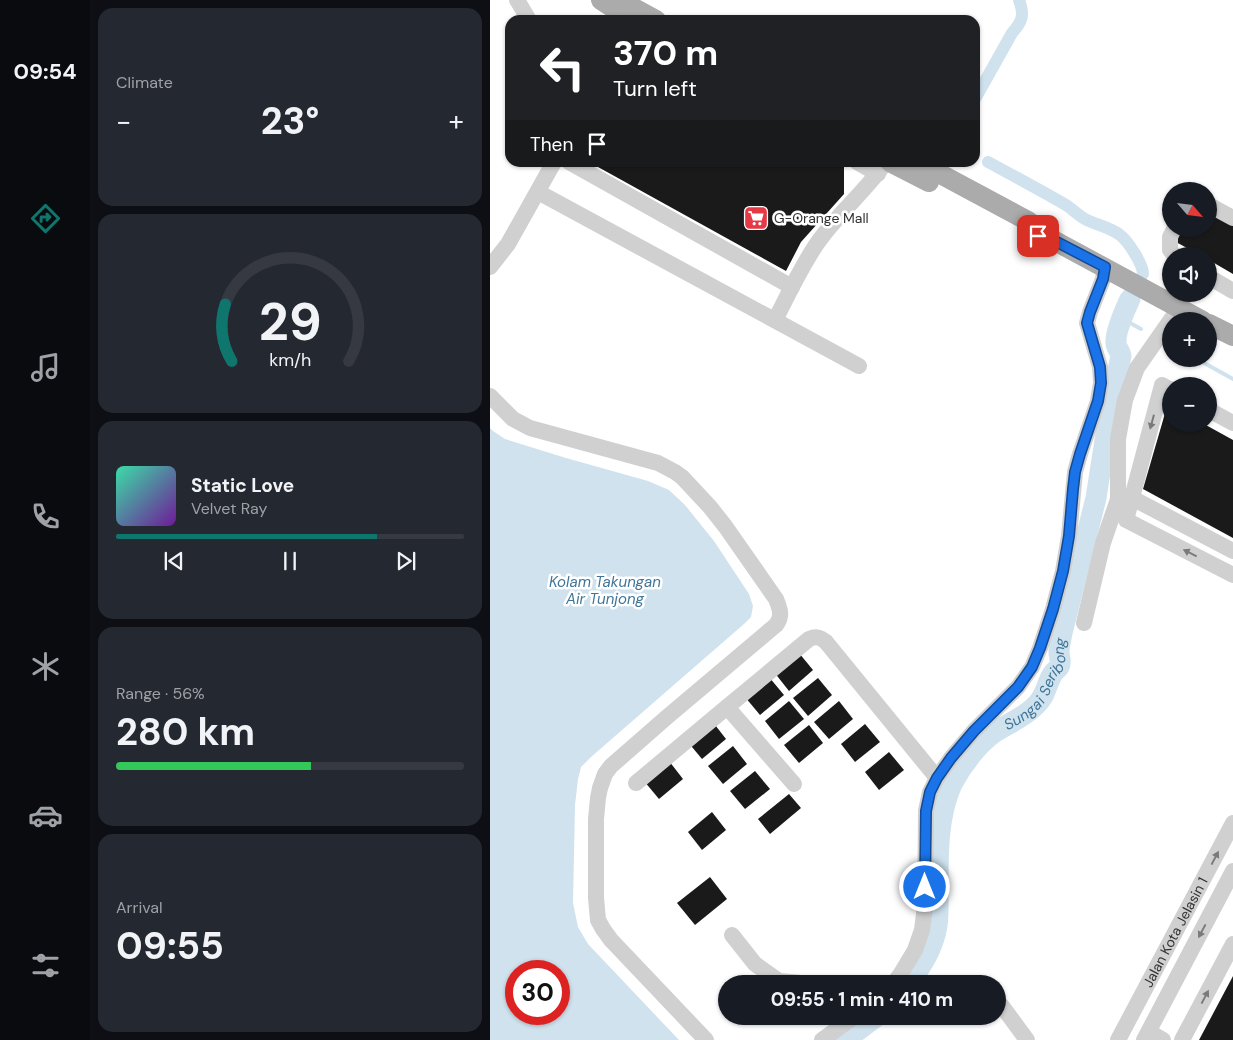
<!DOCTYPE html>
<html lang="en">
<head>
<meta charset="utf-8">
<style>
	body { margin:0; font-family:"DM Sans",sans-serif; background:#242831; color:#f1f3f6; height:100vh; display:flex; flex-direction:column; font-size:19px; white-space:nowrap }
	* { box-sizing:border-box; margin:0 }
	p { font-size:16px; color:#9ea1a6 }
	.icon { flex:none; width:28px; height:28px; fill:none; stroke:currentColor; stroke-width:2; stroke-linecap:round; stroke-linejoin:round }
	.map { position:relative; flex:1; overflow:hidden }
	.drawer { display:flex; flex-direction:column; gap:8px; padding:8px; background:#0d0f14; width:400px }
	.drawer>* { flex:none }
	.guide { position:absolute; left:15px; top:15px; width:475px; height:152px; border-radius:15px; box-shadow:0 1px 4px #0004; background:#202124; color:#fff; overflow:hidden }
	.needle { width:32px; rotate:118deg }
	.tools { position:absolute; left:672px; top:182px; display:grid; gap:10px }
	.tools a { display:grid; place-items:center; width:55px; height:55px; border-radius:50%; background:#171b24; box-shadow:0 1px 4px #0004; font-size:25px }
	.speed { position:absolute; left:15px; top:960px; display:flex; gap:10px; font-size:25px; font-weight:700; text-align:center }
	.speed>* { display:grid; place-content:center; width:65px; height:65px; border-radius:50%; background:#171b24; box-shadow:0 1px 4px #0004; line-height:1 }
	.speed .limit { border:8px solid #d22; background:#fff; color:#111 }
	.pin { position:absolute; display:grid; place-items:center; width:42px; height:42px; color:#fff; margin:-21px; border-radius:10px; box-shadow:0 2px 8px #0006 }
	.me { position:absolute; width:55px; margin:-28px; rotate:0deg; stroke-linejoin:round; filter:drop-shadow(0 0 4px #0008) }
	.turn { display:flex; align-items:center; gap:18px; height:105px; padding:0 25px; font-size:22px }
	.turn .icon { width:65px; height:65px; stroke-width:2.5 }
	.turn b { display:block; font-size:35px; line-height:42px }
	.then { display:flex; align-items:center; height:48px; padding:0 25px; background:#0003; gap:10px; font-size:19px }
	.big { font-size:38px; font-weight:700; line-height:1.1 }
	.drawer .tile { flex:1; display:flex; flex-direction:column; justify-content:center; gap:8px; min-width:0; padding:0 18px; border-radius:15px; background:#242831 }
	.drawer .dial { align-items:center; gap:0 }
	.dial svg { height:130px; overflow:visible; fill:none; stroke:#363941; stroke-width:7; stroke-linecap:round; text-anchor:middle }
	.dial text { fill:#f1f3f6; stroke:none }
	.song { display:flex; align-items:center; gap:15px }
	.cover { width:60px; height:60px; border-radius:8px; background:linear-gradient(135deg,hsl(160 70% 55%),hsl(280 70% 35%)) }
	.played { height:5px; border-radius:2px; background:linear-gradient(90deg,#0f766e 75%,#363941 75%) }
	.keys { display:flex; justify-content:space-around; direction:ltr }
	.heat { display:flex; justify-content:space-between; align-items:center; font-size:28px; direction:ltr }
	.charge { height:8px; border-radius:4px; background:linear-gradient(90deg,#34c759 56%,#363941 0) }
	.trip { position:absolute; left:228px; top:975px; width:288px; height:50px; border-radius:25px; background:#171b24; box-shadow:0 1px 4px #0004; font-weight:700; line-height:50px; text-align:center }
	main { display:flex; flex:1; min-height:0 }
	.tabs { display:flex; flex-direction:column; width:90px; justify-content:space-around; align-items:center; background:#090b0e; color:#9ea1a6 }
	.tabs .icon { width:35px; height:35px }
	.tabs .selected { color:#0f766e }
	.tabs b { font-size:22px; color:#f1f3f6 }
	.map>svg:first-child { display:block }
</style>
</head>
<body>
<main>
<nav class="tabs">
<b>09:54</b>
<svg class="icon selected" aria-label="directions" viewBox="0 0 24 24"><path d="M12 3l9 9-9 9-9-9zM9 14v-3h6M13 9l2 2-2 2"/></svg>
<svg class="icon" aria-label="music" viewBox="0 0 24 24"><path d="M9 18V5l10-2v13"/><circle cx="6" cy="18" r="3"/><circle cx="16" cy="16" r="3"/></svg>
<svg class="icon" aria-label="phone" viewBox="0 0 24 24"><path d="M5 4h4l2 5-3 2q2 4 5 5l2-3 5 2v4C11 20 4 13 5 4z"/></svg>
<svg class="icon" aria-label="climate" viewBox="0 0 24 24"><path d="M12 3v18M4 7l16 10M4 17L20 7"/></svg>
<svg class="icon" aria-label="car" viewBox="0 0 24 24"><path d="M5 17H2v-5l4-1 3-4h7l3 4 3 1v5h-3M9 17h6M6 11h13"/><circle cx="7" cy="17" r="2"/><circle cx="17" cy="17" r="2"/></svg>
<svg class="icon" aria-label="filters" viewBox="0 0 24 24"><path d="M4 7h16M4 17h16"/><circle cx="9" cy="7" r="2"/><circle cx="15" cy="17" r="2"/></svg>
</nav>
<section class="drawer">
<div class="tile"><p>Climate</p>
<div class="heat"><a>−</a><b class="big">23°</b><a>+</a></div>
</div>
<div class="tile dial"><svg viewBox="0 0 100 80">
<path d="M14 69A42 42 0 1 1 86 69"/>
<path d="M14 69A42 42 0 0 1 10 34" stroke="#0f766e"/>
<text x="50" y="56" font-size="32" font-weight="700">29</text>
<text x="50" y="72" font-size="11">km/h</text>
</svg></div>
<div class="tile">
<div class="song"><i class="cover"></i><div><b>Static Love</b><p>Velvet Ray</p></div></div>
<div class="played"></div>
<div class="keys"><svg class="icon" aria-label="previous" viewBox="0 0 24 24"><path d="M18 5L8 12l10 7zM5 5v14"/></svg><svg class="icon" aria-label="pause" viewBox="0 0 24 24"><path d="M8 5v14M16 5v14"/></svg><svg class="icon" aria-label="next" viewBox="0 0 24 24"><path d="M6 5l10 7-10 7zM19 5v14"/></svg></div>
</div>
<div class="tile"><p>Range · 56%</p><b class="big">280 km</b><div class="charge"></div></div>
<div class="tile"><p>Arrival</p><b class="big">09:55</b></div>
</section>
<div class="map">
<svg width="743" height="1040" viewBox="0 0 743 1040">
	<rect width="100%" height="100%" fill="#fff"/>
	<path fill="#cfe2ee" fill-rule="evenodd" d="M0 428 3 431 15 439 76 458 158 481 179 490 195 505 224 541 259 594 263 606 261 617 254 624 101 757 91 767 88 779 85 805 83 903 88 927 98 944 189 1040H0ZM26 971H69V1014H26Z"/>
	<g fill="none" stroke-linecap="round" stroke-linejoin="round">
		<g stroke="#cfe2ee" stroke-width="4">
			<polyline points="631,318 651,329"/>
			<polyline points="679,344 681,345"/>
			<polyline points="707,359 743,379"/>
		</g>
		<g stroke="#cfe2ee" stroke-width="12">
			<path d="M485 99 522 33C532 22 535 15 529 0"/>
			<path d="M498 162C524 176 550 190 576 205 582 209 588 215 595 219 606 225 620 227 630 235 638 241 653 264 653 274"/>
		</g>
		<g stroke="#cfe2ee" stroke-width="21">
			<path id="s1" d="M418 984C429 970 439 955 444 938 449 924 448 907 448 893 448 858 447 816 462 784 472 765 488 744 505 732 519 723 535 717 546 705 556 696 556 685 562 675 563 672 567 670 569 667 572 662 569 657 569 652 569 646 571 639 572 633L606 498 620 408 631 356C630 350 625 347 626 341 626 329 635 310 640 299"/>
			<polyline points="355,1040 387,1016"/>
		</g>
	</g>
	<g fill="#1a1a1a">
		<polygon points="99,162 345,162 354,167 354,194 311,242 296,271"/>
		<polygon points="719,212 743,225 743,274 719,260 719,256 712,256 684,241 690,229 719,229"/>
		<polygon points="678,403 681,405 681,424 714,424 743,440 743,538 653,489"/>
		<polygon points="309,653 323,670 299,691 284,672"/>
		<polygon points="279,677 294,695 270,715 255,697"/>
		<polygon points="328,678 342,695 318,716 303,698"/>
		<polygon points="299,701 314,719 289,739 275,721"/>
		<polygon points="349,701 363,719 339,739 324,722"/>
		<polygon points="222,721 236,739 212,759 197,741"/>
		<polygon points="375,724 390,742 365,762 351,744"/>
		<polygon points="319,725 333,743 309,763 294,745"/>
		<polygon points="243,746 257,764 233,784 218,766"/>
		<polygon points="399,752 414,770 389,790 375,772"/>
		<polygon points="179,761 193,779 169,799 154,781"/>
		<polygon points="265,771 280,789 255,809 240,791"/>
		<polygon points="299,794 311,808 280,834 268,819"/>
		<polygon points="222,812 236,830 212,850 198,832"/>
		<polygon points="220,877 237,899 205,925 187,903"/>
		<polygon points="743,976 743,1040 709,1040"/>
	</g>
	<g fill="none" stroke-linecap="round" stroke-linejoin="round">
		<g stroke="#d0d0d0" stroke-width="16">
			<polyline points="27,0 39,20"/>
			<polyline points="79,162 302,287"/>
			<polyline points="367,162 388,174"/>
			<polyline points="48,192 369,366"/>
			<polyline points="719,205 743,218"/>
			<polyline points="684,229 680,237 680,250 685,256"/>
			<polyline points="0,267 18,244 64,162"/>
			<polyline points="719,277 743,291"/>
			<path d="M285 320C298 295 310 269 326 245 346 215 375 192 396 162"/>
			<polyline points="681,390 672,385 636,520 743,575"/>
			<path d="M0 396 23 419 40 428 168 463 185 472 192 477 220 507 235 526 286 599C290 609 293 616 286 625L177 717 121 766 115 774 110 788 108 798 106 819V898L108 920 113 929 121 940 216 1040"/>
			<polyline points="719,410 743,423"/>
			<polyline points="642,498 743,551"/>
			<polyline points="594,623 613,543 628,499 628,439 635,400 647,368 689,308"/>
			<polyline points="146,783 237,707"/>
			<path d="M304 784 237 707 319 639C326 636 330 637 336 642L447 778"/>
			<polyline points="242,935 265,964 289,981 322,984"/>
			<polyline points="403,984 410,975 425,950 432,930 435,906 436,811 440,792 447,778 461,758 484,731 528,687 542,667 550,648 563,609 573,571 579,536 585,472 590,454 608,401 611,383 610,367 597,323 600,312 613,279 615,267"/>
			<polyline points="512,1006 537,1040"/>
			<polyline points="659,1032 673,1040"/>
			<polyline points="332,1040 365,1016"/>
			<path id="s2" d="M628 1040 743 823"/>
			<polyline points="654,1040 743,871"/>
			<polyline points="692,1040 743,944"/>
		</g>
		<g stroke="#ababab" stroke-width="20">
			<polyline points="111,0 139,18"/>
			<polyline points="129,0 166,20"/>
			<polyline points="400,162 439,182"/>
			<polyline points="428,162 538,221 565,241 713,321"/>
			<polyline points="719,324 743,336"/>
		</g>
	</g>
	<defs><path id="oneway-solid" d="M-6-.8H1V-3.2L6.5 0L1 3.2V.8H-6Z" transform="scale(1.25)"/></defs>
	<g fill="#7a7a7a">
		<use href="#oneway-solid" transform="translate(662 422) rotate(105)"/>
		<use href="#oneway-solid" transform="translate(700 553) rotate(-153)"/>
		<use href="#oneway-solid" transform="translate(725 858) rotate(-62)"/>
		<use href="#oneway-solid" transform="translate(712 931) rotate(118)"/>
		<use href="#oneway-solid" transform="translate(715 997) rotate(-62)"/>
	</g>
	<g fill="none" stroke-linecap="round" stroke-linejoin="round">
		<defs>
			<polyline id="route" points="435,887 436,811 440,792 447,778 461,758 484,731 528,687 542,667 550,648 563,609 573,571 579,536 583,489 585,472 590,454 608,401 611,383 610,367 597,323 600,312 613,279 615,267 565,241 548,236"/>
		</defs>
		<use href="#route" stroke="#114b97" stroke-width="12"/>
		<use href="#route" stroke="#1a73e8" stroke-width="9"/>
	</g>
	<defs>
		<symbol id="supermarket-square" viewBox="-11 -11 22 22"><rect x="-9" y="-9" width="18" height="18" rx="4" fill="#e63946" stroke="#fff"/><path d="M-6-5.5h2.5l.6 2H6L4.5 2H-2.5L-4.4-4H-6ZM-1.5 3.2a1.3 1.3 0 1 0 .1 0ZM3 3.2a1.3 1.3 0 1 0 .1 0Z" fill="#fff"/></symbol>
	</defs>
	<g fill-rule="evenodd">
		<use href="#supermarket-square" x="252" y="204" width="28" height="28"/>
	</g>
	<g text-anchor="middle" stroke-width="5" stroke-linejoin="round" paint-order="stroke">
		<g font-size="14" fill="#333" stroke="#fff" text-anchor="start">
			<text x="284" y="223">G-Orange Mall</text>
		</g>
		<g font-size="14" fill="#333" stroke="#fff">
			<text dy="5" stroke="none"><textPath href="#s2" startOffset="122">Jalan Kota Jelasin 1</textPath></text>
		</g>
		<g font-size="15" font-style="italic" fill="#3f7597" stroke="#fff">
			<text x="115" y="587">Kolam Takungan<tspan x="115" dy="17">Air Tunjong</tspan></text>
			<text dy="5" stroke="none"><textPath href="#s1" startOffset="345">Sungai Seribong</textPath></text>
		</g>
	</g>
</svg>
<div class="tools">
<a><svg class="needle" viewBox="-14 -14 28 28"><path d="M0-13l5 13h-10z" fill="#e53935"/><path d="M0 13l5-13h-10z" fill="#9ea1a6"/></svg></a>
<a><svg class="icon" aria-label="sound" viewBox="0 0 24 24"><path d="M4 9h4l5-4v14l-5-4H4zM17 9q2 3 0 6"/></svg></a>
<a>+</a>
<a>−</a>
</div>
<div class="speed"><div class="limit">30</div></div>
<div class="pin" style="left:548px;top:236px;background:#d93025"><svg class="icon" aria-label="arrive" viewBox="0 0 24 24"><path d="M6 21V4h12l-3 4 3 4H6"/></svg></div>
<svg class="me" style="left:435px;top:887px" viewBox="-20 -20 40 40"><circle r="17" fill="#1a73e8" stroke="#fff" stroke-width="3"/><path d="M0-11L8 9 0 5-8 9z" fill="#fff"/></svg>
<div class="trip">09:55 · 1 min · 410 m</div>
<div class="guide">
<div class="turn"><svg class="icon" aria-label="left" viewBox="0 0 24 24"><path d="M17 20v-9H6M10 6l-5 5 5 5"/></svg><div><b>370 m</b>Turn left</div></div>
<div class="then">Then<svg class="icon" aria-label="arrive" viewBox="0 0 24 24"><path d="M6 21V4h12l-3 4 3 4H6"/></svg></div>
</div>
</div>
</main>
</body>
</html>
